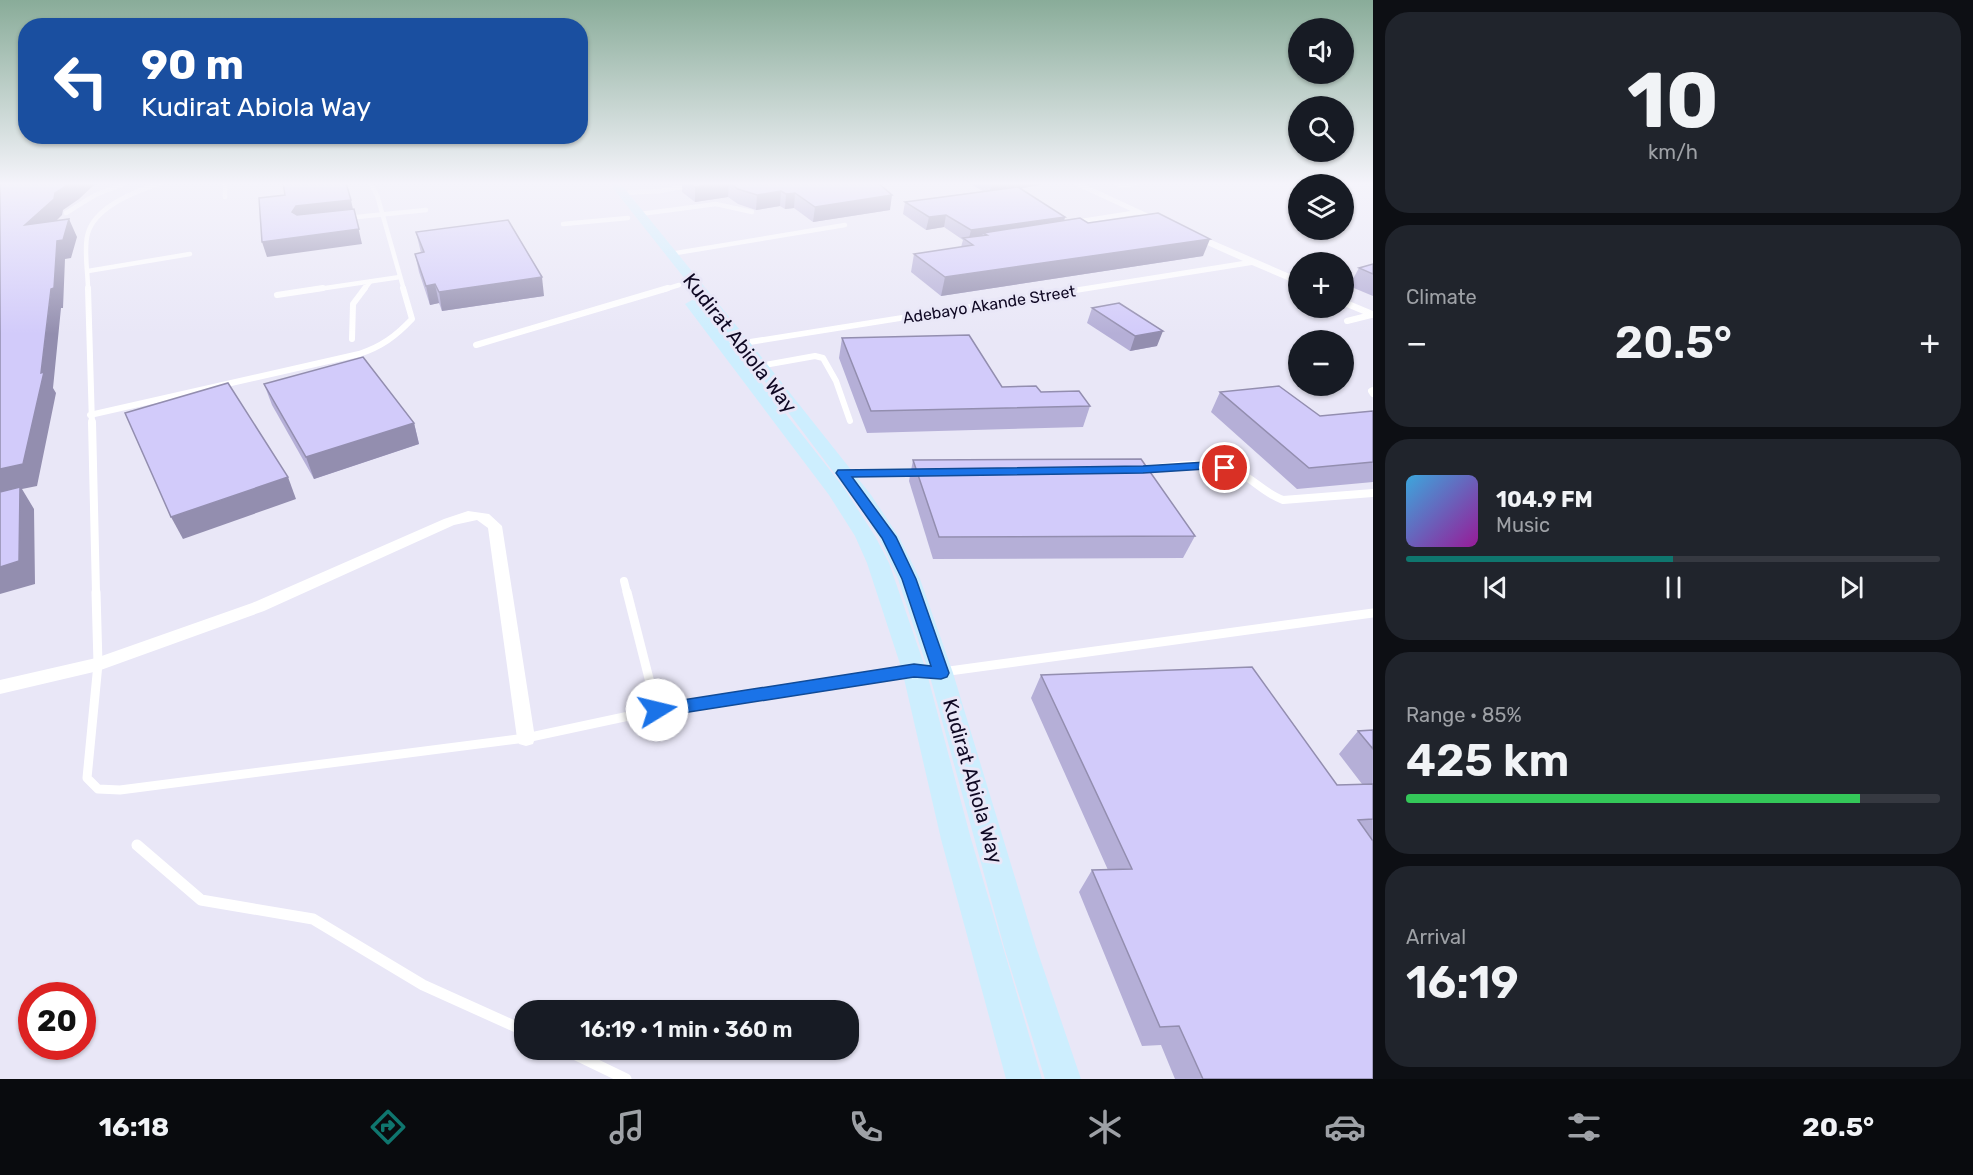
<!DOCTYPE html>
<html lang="en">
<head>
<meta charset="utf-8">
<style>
	body { margin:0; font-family:Rubik,sans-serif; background:#20242c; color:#f1f3f6; height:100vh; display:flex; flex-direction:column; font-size:22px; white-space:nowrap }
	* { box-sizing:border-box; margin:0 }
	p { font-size:20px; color:#9ea1a6 }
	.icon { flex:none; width:33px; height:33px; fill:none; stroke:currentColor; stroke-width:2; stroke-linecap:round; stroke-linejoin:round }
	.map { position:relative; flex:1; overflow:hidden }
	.sheet { display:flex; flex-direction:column; gap:12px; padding:12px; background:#0d0f14; width:600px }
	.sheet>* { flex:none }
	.hud { position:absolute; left:18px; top:18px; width:570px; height:126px; border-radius:24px; box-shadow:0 2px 4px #0004; background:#1a4fa0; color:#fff; overflow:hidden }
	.tools { position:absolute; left:1288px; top:18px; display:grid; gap:12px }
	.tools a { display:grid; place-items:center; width:66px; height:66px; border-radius:50%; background:#171b24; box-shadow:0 2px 4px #0004; font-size:30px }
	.speed { position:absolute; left:18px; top:982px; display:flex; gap:12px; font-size:30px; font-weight:700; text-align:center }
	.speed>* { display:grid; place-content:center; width:78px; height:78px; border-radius:50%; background:#171b24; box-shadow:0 2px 4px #0004; line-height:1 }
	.speed .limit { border:9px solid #d22; background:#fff; color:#111 }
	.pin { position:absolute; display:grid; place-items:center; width:51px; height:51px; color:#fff; margin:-26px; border:3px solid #fff; border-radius:50%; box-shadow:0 2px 6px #0007 }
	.me { position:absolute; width:66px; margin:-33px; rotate:81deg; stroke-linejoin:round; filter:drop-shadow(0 0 4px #0008) }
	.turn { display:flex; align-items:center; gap:21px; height:126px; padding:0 24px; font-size:27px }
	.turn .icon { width:78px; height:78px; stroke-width:2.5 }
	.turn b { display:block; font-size:42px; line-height:51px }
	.big { font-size:45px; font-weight:600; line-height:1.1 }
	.sheet .card { flex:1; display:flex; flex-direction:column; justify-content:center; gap:9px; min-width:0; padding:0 21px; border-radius:24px; background:#20242c }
	.sheet .dial { align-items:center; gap:0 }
	.dial b { font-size:78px; line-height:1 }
	.song { display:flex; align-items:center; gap:18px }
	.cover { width:72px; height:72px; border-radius:9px; background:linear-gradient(135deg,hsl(200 70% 55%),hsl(300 70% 35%)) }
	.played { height:6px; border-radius:3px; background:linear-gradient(90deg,#0f766e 50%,#363941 50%) }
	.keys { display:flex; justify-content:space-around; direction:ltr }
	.heat { display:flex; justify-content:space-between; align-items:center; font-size:33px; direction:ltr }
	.charge { height:9px; border-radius:4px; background:linear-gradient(90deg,#34c759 85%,#363941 0) }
	.trip { position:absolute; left:514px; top:1000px; width:345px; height:60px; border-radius:24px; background:#171b24; box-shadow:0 2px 4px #0004; font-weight:600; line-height:60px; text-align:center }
	.tab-bar { display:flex; height:96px; justify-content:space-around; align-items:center; background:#090b0e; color:#9ea1a6 }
	.tab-bar .icon { width:42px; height:42px }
	.tab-bar .current { color:#0f766e }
	.tab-bar b { font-size:27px; color:#f1f3f6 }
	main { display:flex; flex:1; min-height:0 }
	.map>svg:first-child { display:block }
</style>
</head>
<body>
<main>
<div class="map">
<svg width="1373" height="1079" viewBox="0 0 1373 1079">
	<rect width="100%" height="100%" fill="#e9e7f7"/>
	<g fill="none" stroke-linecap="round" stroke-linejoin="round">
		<g stroke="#fff" stroke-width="4.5">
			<polyline points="225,183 225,197"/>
			<polyline points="370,183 377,195 404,290"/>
			<polyline points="1115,183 1122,186 1137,183"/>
			<polyline points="622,193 660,191 704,183"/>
			<polyline points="66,213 95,195 126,183"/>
			<polyline points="640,214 716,204 752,212"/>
			<polyline points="347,218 426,210"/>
			<polyline points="1075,222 1139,212"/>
			<polyline points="563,224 628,218"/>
			<polyline points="670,254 845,225"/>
			<polyline points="88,271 190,254"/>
			<path d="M88 290C88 273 84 253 87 237 92 207 136 191 161 183"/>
			<polyline points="312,290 400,277"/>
			<polyline points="364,290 370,282"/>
			<polyline points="663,290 679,285"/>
		</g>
		<g stroke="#fff" stroke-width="6">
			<polyline points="88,288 92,424"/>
			<polyline points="277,295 323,288"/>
			<polyline points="1347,321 1371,315"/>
			<polyline points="352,339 353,304 365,288"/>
			<polyline points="476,345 668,288"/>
			<polyline points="759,366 815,356 823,358 836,381 850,421"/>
			<polyline points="1373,390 1371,391 1373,394"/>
			<path d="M90 415 359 354C381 347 396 336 412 319L403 288"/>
		</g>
		<g stroke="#fff" stroke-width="8">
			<polyline points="92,422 96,593"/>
			<path d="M1138 470C1170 468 1209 457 1240 473 1255 481 1266 494 1283 500L1373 493"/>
			<polyline points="844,473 919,472"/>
			<polyline points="624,581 627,593"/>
		</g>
		<g stroke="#fff" stroke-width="9">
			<polyline points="96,592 98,664 87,778 98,789 120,790 526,738 657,710 912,671"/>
			<polyline points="627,592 657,710"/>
			<polyline points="942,672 1373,613"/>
		</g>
		<g stroke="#fff" stroke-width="11">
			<polyline points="137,845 201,900 313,919 423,985 525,1031"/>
			<polyline points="566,1050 626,1079"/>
		</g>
		<g fill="#fff" fill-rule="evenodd">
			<polygon points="1070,183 1082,183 1166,222 1159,224"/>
			<polygon points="1187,232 1193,232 1299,278 1299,285 1252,265 725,349 719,346 725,343 1243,261 1187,236"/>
			<polygon points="1344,299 1373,311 1373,318 1344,306"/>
			<polygon points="468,511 489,514 502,526 535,738 533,744 526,746 519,744 517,738 488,528 477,520 454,525 264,611 98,671 0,694 0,680 96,658 252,603 444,519"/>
		</g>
		<g fill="#cdeefe" fill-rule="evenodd">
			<polygon points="609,183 620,183 748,340 871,495 899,537 920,579 953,673 1036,947 1081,1079 1045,1079 1004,947 929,673 898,579 879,537 856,502 738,346"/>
			<polygon points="692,300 697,301 844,488 875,536 889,563 926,670 971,839 1042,1079 1006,1079 941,839 902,670 867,563 855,536 829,495 685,304"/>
		</g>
	</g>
	<g fill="#b5afd7">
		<polygon points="682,183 878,183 890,210 813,222 794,208 785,209 780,206 756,210 738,204 728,197 695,202 682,192"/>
		<polygon points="968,183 1048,183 1020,189 1065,217 1064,221 1088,223 1203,256 941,296 911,272 914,254 961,247 963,240 944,227 926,230 903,214 905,202 983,191"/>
		<polygon points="416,232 544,296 442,311 439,303 430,305 419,272 415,254 421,253"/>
		<polygon points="1373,264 1373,296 1349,286 1359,268"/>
		<polygon points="1092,308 1157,346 1130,351 1087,323"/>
		<polygon points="842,338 1002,387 1041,392 1090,406 1083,427 867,433 839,358"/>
		<polygon points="264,384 414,423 419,444 314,479 272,405"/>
		<polygon points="1220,392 1320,416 1373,411 1373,482 1297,489 1211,412"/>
		<polygon points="913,460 1195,536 1183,558 933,559 909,481"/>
		<polygon points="1041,675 1337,785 1362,784 1339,754 1358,731 1373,730 1373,1079 1175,1079 1161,1045 1142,1046 1079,892 1092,870 1108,870 1031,698"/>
	</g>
	<g fill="#938eaf">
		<polygon points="71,183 96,183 79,199 63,210 62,215 34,243 25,225 55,193"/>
		<polygon points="722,183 729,183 728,197 695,202 695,187"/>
		<polygon points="992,183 1048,183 989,194"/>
		<polygon points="781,191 780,206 756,210 757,195"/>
		<polygon points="795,193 794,208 785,209 786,194"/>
		<polygon points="892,195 890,210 813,222 815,207"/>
		<polygon points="351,200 354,214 300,221 292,212 296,206"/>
		<polygon points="354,209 362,244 267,257 262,242"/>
		<polygon points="946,215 944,227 926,230 929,217"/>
		<polygon points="1065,217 1062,229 987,235 983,233 981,241 968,242 971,230"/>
		<polygon points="69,219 77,237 71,258 65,259 63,308 61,308 53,388 56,393 37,486 22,489 34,509 35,584 0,594 0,469 41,373 57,241"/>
		<polygon points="1210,239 1203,256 941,296 945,277"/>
		<polygon points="542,277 544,296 442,311 439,292"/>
		<polygon points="435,284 439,303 430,305 426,286"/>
		<polygon points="1163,331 1157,346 1130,351 1135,336"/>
		<polygon points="414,423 419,444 314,479 306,457"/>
		<polygon points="288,477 296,499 183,539 171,517"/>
	</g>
	<g fill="#d2cbfa" stroke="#938eaf" stroke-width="1.5">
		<polygon points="0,183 71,183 55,193 54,199 25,225 69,219 63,240 57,241 54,288 51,289 41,373 44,372 23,464 0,469"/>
		<polygon points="283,183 346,183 351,200 296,206 292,212 297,215 354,209 359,229 262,242 259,198 285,195"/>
		<polygon points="690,183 722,183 695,187"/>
		<polygon points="730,183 878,183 892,195 815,207 795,193 786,194 781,191 757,195 738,189"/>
		<polygon points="1018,187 1065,217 971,230 946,215 929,217 905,202"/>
		<polygon points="1158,213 1210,239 945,277 914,254 973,245 963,238 987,235 983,233 1080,218 1088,223"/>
		<polygon points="508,220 542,277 439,292 435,284 426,286 415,254 424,252 416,232"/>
		<polygon points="1373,264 1373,274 1359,268"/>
		<polygon points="1119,303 1163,331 1135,336 1092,308"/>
		<polygon points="969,335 1002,387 1036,386 1041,392 1079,391 1090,406 871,411 842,338"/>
		<polygon points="363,357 414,423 306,457 264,384"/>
		<polygon points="228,383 288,477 171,517 125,413"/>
		<polygon points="1279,386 1320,416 1373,411 1373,462 1309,468 1220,392"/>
		<polygon points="1141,459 1195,536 939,537 913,460"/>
		<polygon points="20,487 19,561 0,567 0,492"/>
		<polygon points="1252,667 1337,785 1373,784 1373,819 1358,820 1373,841 1373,1079 1203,1079 1179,1026 1160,1027 1092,870 1132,869 1041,675"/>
		<polygon points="1373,730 1373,749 1358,731"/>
	</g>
	<linearGradient id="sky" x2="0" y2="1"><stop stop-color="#89ac99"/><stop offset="0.55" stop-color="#f5f4fb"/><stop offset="1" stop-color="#f5f4fb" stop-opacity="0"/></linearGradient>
	<rect width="1373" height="334" fill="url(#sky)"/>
	<polygon fill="#1a73e8" stroke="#114b97" stroke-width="1.5" points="1206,462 1225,464 1231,468 1225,471 1206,469 1143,473 852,477 896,537 916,579 949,673 947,677 941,679 914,677 657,717 651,715 649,710 651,706 657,704 914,664 931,666 902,579 882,538 836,473 838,470 1143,466"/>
	<g text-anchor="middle" stroke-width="6" stroke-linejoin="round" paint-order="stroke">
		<g font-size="16" fill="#0f0823" stroke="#e9e7f7">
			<text transform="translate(989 304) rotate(-9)" y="6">Adebayo Akande Street</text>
		</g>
		<g font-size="20" fill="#0f0823" stroke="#e9e7f7">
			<text transform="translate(740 343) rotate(52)" y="7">Kudirat Abiola Way</text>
			<text transform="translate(973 781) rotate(74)" y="7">Kudirat Abiola Way</text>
		</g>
	</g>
</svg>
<div class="tools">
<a><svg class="icon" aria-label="sound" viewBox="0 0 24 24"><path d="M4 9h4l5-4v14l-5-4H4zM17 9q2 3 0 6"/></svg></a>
<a><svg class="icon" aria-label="search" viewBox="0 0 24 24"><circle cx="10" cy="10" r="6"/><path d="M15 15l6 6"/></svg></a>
<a><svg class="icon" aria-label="layers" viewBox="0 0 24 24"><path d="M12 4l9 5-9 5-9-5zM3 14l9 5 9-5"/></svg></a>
<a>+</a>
<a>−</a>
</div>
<div class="speed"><div class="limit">20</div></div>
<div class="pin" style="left:1225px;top:468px;background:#d93025"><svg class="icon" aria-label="arrive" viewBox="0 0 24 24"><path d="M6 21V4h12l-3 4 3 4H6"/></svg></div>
<svg class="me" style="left:657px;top:710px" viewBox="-20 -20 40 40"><circle r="19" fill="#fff"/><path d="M0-13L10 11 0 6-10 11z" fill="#1a73e8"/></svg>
<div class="trip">16:19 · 1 min · 360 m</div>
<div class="hud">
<div class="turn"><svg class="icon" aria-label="left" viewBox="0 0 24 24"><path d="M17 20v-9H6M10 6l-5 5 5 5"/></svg><div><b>90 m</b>Kudirat Abiola Way</div></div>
</div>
</div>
<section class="sheet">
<div class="card dial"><b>10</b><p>km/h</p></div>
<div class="card"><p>Climate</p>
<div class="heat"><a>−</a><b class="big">20.5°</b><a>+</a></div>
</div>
<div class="card">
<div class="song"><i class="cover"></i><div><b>104.9 FM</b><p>Music</p></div></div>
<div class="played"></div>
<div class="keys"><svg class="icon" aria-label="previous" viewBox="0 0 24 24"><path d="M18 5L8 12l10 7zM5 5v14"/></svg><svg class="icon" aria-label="pause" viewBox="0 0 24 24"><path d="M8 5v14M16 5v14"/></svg><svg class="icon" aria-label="next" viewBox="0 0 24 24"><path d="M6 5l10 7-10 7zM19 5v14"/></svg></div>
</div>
<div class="card"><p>Range · 85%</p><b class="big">425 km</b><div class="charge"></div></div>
<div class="card"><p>Arrival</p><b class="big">16:19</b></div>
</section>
</main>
<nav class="tab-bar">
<b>16:18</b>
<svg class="icon current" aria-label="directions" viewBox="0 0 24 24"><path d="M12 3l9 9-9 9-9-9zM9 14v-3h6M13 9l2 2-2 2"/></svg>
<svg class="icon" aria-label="music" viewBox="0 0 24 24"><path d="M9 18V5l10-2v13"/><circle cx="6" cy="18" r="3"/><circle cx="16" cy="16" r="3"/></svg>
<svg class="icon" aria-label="phone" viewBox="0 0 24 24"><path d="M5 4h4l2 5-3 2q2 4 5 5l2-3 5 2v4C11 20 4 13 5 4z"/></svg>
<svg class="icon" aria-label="climate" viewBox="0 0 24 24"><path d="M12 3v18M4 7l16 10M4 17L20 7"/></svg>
<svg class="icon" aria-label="car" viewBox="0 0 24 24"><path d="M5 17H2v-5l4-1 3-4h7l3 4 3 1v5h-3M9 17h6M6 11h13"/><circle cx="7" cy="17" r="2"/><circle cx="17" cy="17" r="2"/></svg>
<svg class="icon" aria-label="filters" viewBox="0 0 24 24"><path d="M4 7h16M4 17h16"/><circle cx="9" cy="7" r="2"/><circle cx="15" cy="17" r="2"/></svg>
<b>20.5°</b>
</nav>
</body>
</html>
